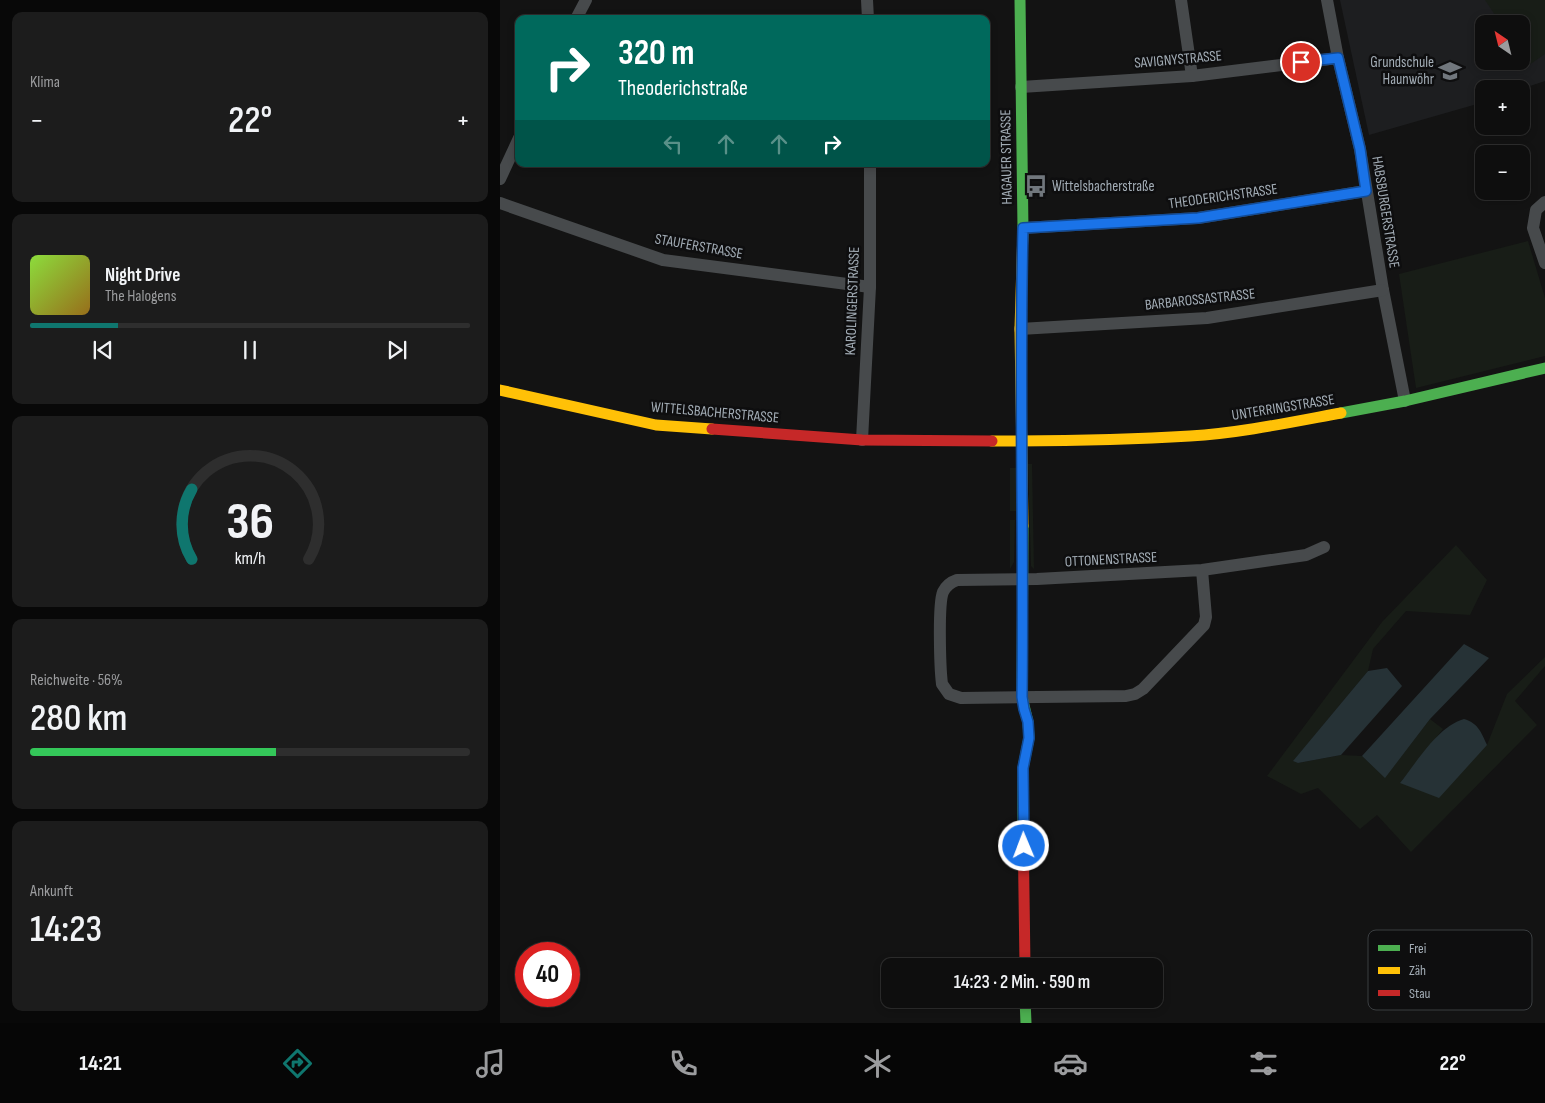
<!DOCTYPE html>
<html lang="de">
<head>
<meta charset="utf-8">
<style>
	body { margin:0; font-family:"Sofia Sans Condensed",sans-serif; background:#1c1c1c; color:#f1f3f6; height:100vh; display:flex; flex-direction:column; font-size:19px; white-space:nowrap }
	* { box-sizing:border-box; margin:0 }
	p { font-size:16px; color:#9b9c9e }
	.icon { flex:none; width:28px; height:28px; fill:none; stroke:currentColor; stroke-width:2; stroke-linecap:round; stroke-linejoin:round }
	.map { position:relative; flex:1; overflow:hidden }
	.drawer { display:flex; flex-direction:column; gap:12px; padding:12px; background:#080808; width:500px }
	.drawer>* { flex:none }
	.banner { position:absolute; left:15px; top:15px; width:475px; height:152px; border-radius:10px; box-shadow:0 2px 8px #0003,0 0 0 1px #2e2e2e; background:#00695c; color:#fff; overflow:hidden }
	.needle { width:32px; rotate:325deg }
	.buttons { position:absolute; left:975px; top:15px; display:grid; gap:10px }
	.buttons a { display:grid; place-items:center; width:55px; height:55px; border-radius:10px; background:#0e0e0e; box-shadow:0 2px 8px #0003,0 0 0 1px #2e2e2e; font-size:25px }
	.speed { position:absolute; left:15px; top:942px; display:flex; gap:10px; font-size:25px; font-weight:700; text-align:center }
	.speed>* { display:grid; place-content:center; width:65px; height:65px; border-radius:50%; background:#0e0e0e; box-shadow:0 2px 8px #0003,0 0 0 1px #2e2e2e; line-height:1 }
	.speed .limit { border:8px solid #d22; background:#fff; color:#111 }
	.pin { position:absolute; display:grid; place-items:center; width:42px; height:42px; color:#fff; margin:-21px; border:2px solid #fff; border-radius:50%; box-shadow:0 1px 5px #0007 }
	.me { position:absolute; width:55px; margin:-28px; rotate:359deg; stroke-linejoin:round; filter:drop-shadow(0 0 4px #0008) }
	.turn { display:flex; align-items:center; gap:18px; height:105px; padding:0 20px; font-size:22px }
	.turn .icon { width:65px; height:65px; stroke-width:2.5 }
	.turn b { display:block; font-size:35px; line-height:42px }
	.lanes { display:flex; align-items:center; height:48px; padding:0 20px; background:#0003; justify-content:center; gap:25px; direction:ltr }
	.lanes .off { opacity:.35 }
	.big { font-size:38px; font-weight:600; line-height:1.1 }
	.drawer .tile { flex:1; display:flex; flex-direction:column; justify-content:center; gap:8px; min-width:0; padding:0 18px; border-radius:10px; background:#1c1c1c }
	.drawer .dial { align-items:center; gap:0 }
	.dial svg { height:130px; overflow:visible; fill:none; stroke:#2e2e2e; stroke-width:7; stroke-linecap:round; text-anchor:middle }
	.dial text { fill:#f1f3f6; stroke:none }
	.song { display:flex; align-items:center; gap:15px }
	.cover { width:60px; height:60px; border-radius:8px; background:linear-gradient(135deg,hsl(90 70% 55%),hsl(40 70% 35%)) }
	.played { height:5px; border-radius:2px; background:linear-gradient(90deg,#0f766e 20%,#2e2e2e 20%) }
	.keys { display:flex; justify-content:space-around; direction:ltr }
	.heat { display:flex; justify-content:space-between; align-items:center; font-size:28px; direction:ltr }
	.charge { height:8px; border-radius:4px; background:linear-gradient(90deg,#34c759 56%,#2e2e2e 0) }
	.trip { position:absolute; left:381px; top:958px; width:282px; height:50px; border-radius:10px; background:#0e0e0e; box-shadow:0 2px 8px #0003,0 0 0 1px #2e2e2e; font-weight:600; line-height:50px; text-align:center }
	.dock { display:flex; height:80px; justify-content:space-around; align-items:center; background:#060606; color:#9b9c9e }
	.dock .icon { width:35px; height:35px }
	.dock .current { color:#0f766e }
	.dock b { font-size:22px; color:#f1f3f6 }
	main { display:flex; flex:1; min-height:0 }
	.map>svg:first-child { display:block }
</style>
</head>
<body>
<main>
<section class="drawer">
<div class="tile"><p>Klima</p>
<div class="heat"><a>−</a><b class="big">22°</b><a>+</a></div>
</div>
<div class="tile">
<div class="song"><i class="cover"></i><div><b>Night Drive</b><p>The Halogens</p></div></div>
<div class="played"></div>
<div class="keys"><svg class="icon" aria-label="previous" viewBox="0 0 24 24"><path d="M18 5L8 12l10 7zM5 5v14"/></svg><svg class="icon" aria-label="pause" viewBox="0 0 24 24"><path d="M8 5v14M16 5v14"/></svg><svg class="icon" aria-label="next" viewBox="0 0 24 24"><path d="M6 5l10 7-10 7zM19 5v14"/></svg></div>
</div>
<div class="tile dial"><svg viewBox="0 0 100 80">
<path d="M14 69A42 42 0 1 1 86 69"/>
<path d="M14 69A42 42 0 0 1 14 26" stroke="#0f766e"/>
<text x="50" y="56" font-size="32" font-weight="700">36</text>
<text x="50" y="72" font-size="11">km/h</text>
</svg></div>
<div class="tile"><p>Reichweite · 56%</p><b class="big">280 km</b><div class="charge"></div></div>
<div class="tile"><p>Ankunft</p><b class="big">14:23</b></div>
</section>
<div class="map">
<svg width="1045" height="1023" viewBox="0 0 1045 1023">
	<rect width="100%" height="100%" fill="#131313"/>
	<path fill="#1d1e20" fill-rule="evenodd" d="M840 0H1045V81L1021 89H984V102L869 135ZM984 24H1021V61H984Z"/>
	<g fill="#181d17">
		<polygon points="985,0 1045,0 1045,54 1029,65 1021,53 1021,24 1001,24"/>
		<polygon points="1028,241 1045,298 1045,356 916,388 899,274"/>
		<polygon points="528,464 532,464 534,569 531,566"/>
		<rect x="510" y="468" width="6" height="43"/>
		<polygon points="510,520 515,520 514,562 510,569"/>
		<polygon points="956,545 987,580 970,615 906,611 873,649 868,671 794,760 798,763 841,755 862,756 885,777 930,719 943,729 900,783 987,745 1007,694 1045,657 1045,666 1015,701 1037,725 911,852 877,815 860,829 818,788 801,794 767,776 882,622"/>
	</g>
	<g fill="#263236">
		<polygon points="964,644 989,658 930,719 885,778 862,756"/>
		<polygon points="887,668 902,686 841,755 798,763 793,761 868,671"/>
		<path d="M964 719C978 723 981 732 987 745L939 798 900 783C917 762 937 727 964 719Z"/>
	</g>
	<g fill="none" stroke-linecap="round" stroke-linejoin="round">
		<g stroke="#474a4c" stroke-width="12">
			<polyline points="367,0 368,19"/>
			<polyline points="681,0 692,76"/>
			<polyline points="827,0 838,58 860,149 883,290 905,401"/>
			<polyline points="76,19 86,0"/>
			<polyline points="521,87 692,76 838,58"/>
			<polyline points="0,179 19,138"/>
			<polyline points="1045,202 1036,210 1033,228 1045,263"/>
			<polyline points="0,203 163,260 370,287"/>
			<polyline points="523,228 698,218 866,191"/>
			<polyline points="520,329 707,318 883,290"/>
			<polyline points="362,440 370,287 370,164"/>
			<path d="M702 570 706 617 704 625 643 689 635 694 626 696 461 698 449 694 442 684C440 668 438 604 443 592 446 586 451 582 457 580L537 579 702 570 806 555 824 547"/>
		</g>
		<g stroke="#4caf50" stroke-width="11">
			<polyline points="520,0 523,229"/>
			<polyline points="841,413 905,401 1045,368"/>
			<polyline points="523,526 522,697 528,722 529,738 523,768 523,823"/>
			<polyline points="525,999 526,1023"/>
		</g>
		<g stroke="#ffc107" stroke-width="11">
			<polyline points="0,390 156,425 212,429"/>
			<path d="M492 441C558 441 625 440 690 436 740 433 792 422 841 413"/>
			<polyline points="523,526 520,329 523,229"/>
		</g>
		<g stroke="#c62828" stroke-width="11">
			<polyline points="212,429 362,440 492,441"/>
			<polyline points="523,823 525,966"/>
		</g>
	</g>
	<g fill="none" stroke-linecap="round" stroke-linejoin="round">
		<defs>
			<path id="route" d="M524 846 523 768 529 738 528 722 524 709 522 697C524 541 519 384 523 228L698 218 866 191 860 149 838 58 801 62"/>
		</defs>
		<use href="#route" stroke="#114b97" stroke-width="12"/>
		<use href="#route" stroke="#1a73e8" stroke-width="9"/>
	</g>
	<defs>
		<symbol id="school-bare" viewBox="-9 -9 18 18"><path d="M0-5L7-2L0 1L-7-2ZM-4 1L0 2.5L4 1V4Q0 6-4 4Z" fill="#71777d" stroke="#0e0e0f" stroke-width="2.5" paint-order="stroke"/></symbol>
		<symbol id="bus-bare" viewBox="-9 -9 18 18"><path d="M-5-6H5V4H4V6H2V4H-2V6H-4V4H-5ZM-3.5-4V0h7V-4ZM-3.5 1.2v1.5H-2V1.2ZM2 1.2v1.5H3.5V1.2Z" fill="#71777d" stroke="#0e0e0f" stroke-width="2.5" paint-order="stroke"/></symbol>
	</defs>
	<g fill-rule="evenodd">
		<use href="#school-bare" x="934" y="55" width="32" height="32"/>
		<use href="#bus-bare" x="520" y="170" width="32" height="32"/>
	</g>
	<g text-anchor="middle" stroke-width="5" stroke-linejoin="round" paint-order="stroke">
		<g font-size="15" fill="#a3adb6" stroke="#0e0e0f">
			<text transform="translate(678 59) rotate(-5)" y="5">SAVIGNYSTRASSE</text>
			<text transform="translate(506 157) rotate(-91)" y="5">HAGAUER STRASSE</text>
			<text transform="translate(723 196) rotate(-8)" y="5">THEODERICHSTRASSE</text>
			<text transform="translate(886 212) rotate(81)" y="5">HABSBURGERSTRASSE</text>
			<text transform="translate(199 246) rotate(10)" y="5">STAUFERSTRASSE</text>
			<text transform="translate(700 299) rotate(-6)" y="5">BARBAROSSASTRASSE</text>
			<text transform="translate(352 301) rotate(-88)" y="5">KAROLINGERSTRASSE</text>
			<text transform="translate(783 407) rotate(-9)" y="5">UNTERRINGSTRASSE</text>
			<text transform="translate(215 412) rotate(5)" y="5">WITTELSBACHERSTRASSE</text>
			<text transform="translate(611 559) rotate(-3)" y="5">OTTONENSTRASSE</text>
		</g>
		<g font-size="15" fill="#a3adb6" stroke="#0e0e0f" text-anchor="end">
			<text x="934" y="67">Grundschule<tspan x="934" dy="17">Haunwöhr</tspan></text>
			<text x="552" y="191" text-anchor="start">Wittelsbacherstraße</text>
		</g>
	</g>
	<rect x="868" y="930" width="164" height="80" rx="8" fill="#0e0e0f" stroke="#3b3e41" stroke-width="1"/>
	<rect x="878" y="945" width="22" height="6" fill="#4caf50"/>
	<rect x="878" y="967" width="22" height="7" fill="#ffc107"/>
	<rect x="878" y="990" width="22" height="6" fill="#c62828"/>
	<g font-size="14" fill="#a3adb6">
		<text x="909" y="953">Frei</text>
		<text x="909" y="975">Zäh</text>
		<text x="909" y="998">Stau</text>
	</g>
</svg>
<div class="buttons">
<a><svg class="needle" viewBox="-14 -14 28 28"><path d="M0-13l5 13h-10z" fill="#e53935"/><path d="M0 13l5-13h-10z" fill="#9b9c9e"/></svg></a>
<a>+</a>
<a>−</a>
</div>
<div class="speed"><div class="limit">40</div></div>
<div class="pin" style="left:801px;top:62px;background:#d93025"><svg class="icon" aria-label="arrive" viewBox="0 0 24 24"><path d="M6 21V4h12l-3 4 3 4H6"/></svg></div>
<svg class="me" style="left:524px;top:846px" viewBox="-20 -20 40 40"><circle r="17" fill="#1a73e8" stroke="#fff" stroke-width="3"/><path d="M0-11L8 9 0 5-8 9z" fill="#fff"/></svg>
<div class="trip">14:23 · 2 Min. · 590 m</div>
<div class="banner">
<div class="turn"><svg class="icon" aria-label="right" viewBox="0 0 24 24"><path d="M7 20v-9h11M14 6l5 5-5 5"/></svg><div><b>320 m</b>Theoderichstraße</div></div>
<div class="lanes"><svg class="icon off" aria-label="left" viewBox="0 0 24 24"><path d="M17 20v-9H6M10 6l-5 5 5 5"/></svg><svg class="icon off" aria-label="ahead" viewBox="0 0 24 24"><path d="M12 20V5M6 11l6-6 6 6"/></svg><svg class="icon off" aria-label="ahead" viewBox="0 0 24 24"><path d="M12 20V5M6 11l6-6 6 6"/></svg><svg class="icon" aria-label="right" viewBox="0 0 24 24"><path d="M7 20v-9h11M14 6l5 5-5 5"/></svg></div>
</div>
</div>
</main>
<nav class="dock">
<b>14:21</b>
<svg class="icon current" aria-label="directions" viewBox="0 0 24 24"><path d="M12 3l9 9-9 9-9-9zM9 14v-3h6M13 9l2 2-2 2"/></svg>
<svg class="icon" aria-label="music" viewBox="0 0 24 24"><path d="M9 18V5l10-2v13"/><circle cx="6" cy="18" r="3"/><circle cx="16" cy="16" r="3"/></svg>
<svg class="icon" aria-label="phone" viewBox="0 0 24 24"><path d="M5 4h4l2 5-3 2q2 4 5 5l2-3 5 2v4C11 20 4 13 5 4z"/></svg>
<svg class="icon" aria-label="climate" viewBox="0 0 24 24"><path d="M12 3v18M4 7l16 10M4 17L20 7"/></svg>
<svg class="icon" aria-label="car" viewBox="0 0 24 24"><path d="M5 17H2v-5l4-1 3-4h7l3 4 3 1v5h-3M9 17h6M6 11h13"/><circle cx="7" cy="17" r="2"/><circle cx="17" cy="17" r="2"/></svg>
<svg class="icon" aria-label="filters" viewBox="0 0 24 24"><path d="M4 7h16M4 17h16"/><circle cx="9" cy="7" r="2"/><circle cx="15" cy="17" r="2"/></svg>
<b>22°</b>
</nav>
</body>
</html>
